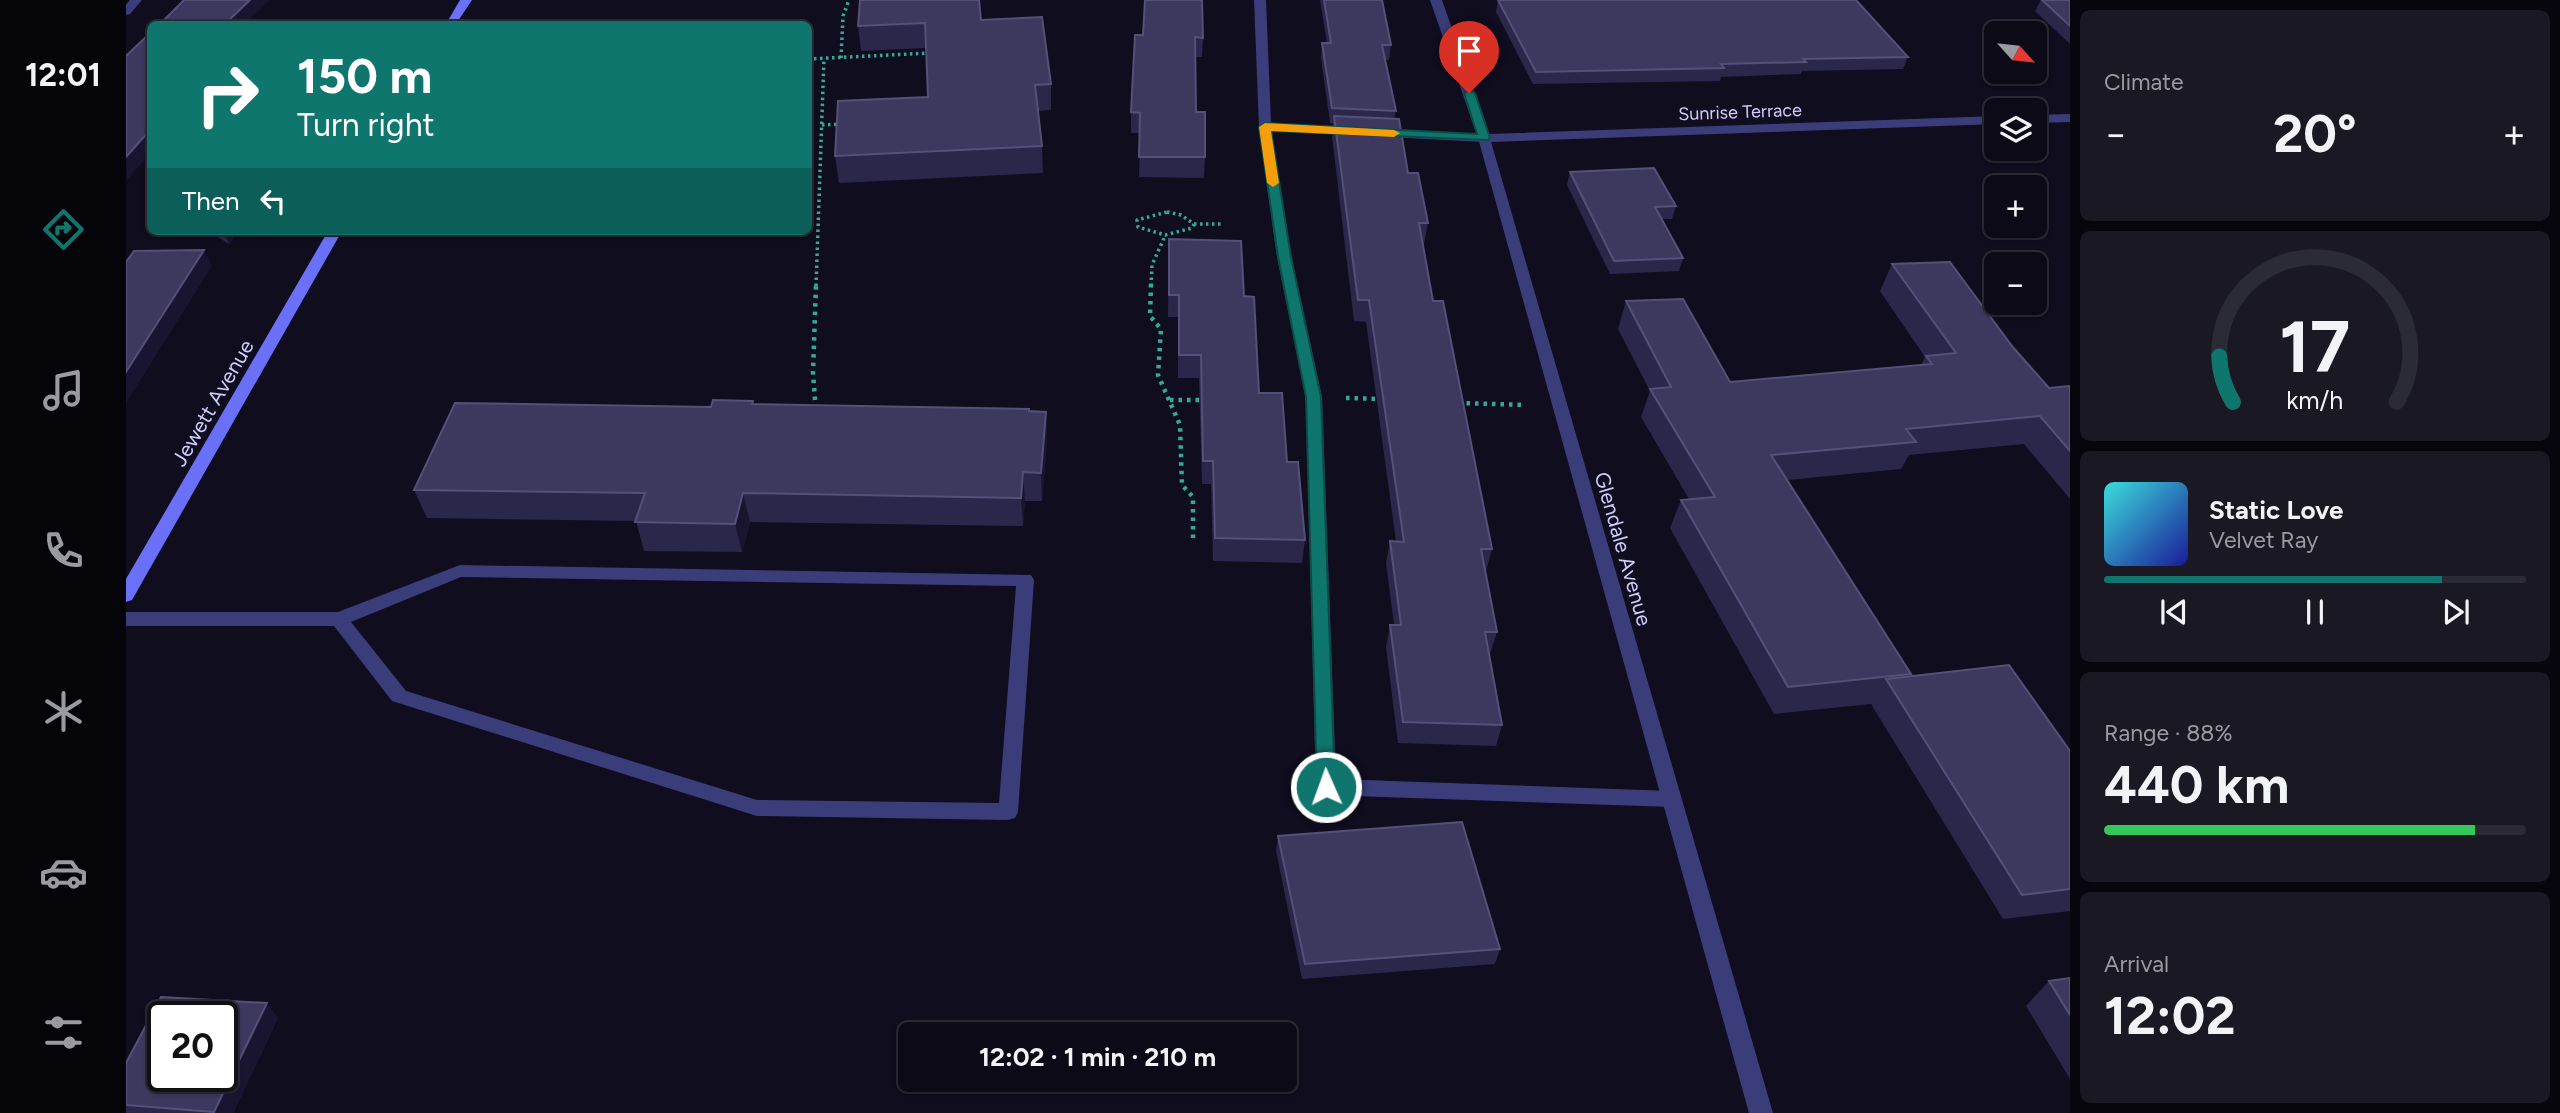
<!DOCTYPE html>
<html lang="en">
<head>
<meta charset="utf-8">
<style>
	body { margin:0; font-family:Figtree,sans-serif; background:#191823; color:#f1f3f6; height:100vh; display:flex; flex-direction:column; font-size:26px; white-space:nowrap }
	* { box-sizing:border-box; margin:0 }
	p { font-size:23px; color:#9a9aa1 }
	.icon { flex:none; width:38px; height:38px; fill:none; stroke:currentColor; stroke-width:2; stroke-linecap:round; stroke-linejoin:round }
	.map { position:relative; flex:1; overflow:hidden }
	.panel { display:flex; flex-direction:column; gap:10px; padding:10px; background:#06060c; width:490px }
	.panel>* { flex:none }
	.top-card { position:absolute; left:21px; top:21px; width:665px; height:214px; border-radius:10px; box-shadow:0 2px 5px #0004,0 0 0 2px #2b2b35; background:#0f766e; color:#fff; overflow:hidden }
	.needle { width:46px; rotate:117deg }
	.buttons { position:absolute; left:1858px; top:21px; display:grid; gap:14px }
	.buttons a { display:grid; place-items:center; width:63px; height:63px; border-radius:10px; background:#0b0a16; box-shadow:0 2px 5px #0004,0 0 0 2px #2b2b35; font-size:35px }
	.speed { position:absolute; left:21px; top:1001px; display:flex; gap:14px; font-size:35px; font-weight:700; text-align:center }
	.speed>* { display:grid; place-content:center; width:91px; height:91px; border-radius:50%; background:#0b0a16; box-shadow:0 2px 5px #0004,0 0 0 2px #2b2b35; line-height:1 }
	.speed .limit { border:4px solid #111; border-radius:10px; background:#fff; color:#111 }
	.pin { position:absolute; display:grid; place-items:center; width:60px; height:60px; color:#fff; margin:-72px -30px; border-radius:50% 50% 50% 0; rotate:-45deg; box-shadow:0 0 7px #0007 }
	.pin .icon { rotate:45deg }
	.me { position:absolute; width:77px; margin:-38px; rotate:358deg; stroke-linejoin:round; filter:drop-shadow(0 0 5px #0008) }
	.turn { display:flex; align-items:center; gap:24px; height:147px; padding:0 35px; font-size:32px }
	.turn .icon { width:91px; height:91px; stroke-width:2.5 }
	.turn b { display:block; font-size:49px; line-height:60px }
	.then { display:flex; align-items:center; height:66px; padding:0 35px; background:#0003; gap:14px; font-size:26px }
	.big { font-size:52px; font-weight:700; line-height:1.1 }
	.panel .tile { flex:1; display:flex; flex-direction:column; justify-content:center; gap:10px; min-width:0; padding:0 24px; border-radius:10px; background:#191823 }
	.panel .dial { align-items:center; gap:0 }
	.dial svg { height:182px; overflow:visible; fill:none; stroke:#2b2b35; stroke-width:7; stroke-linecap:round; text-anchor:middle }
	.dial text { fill:#f1f3f6; stroke:none }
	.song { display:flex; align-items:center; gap:21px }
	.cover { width:84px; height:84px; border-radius:10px; background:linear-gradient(135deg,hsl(180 70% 55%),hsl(240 70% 35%)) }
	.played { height:7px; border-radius:4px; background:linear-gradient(90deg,#0f766e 80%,#2b2b35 80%) }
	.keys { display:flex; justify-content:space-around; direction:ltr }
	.heat { display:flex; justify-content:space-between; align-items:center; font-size:38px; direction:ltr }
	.charge { height:10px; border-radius:5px; background:linear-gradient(90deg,#34c759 88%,#2b2b35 0) }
	.trip { position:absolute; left:772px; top:1022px; width:399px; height:70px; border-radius:10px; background:#0b0a16; box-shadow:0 2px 5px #0004,0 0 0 2px #2b2b35; font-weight:700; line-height:70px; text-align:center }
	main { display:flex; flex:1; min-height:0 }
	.tab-bar { display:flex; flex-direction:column; width:126px; justify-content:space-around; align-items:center; background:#040409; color:#9a9aa1 }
	.tab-bar .icon { width:49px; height:49px }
	.tab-bar .active { color:#0f766e }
	.tab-bar b { font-size:32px; color:#f1f3f6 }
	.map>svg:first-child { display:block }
</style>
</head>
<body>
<main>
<nav class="tab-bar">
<b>12:01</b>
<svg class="icon active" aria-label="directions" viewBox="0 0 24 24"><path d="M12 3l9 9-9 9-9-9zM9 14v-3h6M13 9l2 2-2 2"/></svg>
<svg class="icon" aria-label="music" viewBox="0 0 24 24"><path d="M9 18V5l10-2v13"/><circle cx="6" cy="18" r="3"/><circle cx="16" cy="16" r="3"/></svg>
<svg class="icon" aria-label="phone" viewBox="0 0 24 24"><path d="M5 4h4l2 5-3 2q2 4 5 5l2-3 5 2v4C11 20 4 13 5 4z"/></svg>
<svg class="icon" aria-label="climate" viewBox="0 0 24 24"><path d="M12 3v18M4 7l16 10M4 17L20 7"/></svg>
<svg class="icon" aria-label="car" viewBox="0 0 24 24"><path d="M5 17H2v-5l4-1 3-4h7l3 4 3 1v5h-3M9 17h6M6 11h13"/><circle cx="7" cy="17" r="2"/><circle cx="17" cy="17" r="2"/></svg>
<svg class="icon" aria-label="filters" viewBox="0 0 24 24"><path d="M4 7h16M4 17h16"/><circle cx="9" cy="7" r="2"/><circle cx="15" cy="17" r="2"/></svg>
</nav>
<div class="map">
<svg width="1944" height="1113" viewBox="0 0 1944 1113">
	<rect width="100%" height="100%" fill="#0f0d1e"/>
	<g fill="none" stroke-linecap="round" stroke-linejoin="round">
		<g stroke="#34a99a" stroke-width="3.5" stroke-dasharray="2.5 3.5" stroke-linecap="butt">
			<polyline points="715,58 717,16 723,0"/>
			<polyline points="682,59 804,53"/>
			<polyline points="696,125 716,124"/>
			<polygon points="1041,212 1055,215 1068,224 1066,228 1039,235 1012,227 1011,220"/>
			<polyline points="1068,224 1097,224"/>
			<polyline points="690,286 698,58"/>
			<polyline points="1025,286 1026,265 1039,236"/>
		</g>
		<g stroke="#34a99a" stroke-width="4.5" stroke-dasharray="3.5 5" stroke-linecap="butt">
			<polyline points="1025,284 1024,316 1035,329 1032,375 1054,425 1056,485 1067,497 1067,538"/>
			<polyline points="1220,398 1253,399"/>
			<polyline points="689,400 687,373 690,284"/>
			<polyline points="1044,400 1079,400"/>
			<polyline points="1332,403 1400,405"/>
		</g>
		<g fill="#3b3d7a" fill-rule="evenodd">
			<polygon points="1128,0 1140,0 1145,123 1358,134 1364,138 1358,142 1146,131 1165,257 1196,397 1210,779 1545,791 1552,793 1555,799 1552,805 1545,807 1200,795 1193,793 1190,787 1180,397 1151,257 1133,127"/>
			<path d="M334 565 905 575 908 580 892 812 889 818 882 820 631 816 266 701 208 626H0V612H212ZM335 577 890 586 873 803 631 800 280 691 225 622Z"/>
		</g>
		<g fill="#3b3d7a" fill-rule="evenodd">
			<polygon points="4,0 16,0 4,14 0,15 0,5"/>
			<polygon points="1304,0 1316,0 1363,134 1871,116 1871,124 1365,142 1647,1113 1623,1113 1352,138"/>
			<polygon points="1944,114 1944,122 1909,123 1909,115"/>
		</g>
		<g fill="#6a70f7" fill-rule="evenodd">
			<polygon points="334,0 346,0 330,24 320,24"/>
			<polygon points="202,231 216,231 6,600 0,602 0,579"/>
		</g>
	</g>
	<g fill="#2b274b">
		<polygon points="1194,0 1256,0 1265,45 1263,60 1259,60 1270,111 1268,119 1282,173 1302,223 1298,244 1297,244 1307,301 1366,549 1360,571 1359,571 1371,632 1364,654 1363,654 1376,725 1370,746 1272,743 1260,647 1264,625 1268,625 1260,563 1264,541 1270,541 1240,322 1228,321 1206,137 1207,124 1204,123 1195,58 1196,43 1201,43"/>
		<polygon points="1372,0 1782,57 1777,69 1676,71 1675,74 1595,77 1594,81 1407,84 1370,12"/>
		<polygon points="1915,0 1944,0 1944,44 1909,11"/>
		<polygon points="855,20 925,84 925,110 912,111 916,146 917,173 713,183 709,156 802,97 800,48 735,51 732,26"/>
		<polygon points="1017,35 1077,38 1076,57 1070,57 1070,112 1079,157 1078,178 1013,177 1014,133 1005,133 1005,112"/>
		<polygon points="1444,172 1550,206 1546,219 1536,219 1557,258 1553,271 1484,274 1441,185"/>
		<polygon points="82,231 112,231 103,244"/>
		<polygon points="1043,239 1118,296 1133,393 1161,462 1179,540 1176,563 1087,561 1085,484 1076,484 1073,378 1052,378 1052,317 1042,317"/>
		<polygon points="1766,264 1886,346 1923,388 1944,386 1944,499 1898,444 1783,455 1775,469 1661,480 1785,674 1784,676 1944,751 1944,911 1877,919 1745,704 1648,714 1544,528 1555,500 1563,499 1515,417 1524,391 1492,329 1500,301 1604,382 1795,365 1799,357 1754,291"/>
		<polygon points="627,401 627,404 920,412 921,440 916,501 899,501 897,526 624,522 616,552 518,551 510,521 301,518 288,490 585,407"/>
		<polygon points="1152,836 1374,949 1369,964 1176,979 1150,851"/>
		<polygon points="1944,978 1944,1079 1900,1006 1923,981"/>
		<polygon points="152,1018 107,1113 0,1113 0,1063"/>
	</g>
	<g fill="#191531">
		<polygon points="124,0 143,0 119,24 99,24"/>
		<polygon points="24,130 24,153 1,180 0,157"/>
		<polygon points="97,231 112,231 103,244"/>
		<polygon points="78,250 86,266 0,403 0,372"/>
		<polygon points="920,412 921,440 916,501 915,473"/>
		<polygon points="897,472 899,501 897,526 895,498"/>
		<polygon points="617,493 624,522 616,552 609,524"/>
		<polygon points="141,1003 152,1018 107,1113 90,1113 88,1112"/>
	</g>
	<g fill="#3d385e" stroke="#545077" stroke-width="2" fill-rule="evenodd">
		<polygon points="58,0 124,0 99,24 34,24"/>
		<polygon points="734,0 853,0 855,20 916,17 925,84 909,85 916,146 709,156 712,101 802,97 799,23 732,26"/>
		<polygon points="1019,0 1076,0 1077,38 1069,37 1070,112 1079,112 1079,157 1013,157 1014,113 1005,112 1009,35 1017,35"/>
		<polygon points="1198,0 1256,0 1265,45 1256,45 1270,111 1206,108 1196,43 1205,43"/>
		<polygon points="1372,0 1730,0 1782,57 1677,59 1680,62 1595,64 1598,68 1410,72"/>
		<polygon points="1916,0 1944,0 1944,26"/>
		<polygon points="24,33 24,130 0,157 0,56"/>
		<polygon points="1208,116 1273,119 1282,173 1292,173 1302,223 1293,223 1307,301 1317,301 1366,549 1355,549 1371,632 1359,632 1376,725 1277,722 1264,625 1275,625 1264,541 1278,542 1243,300 1232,300"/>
		<polygon points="1528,168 1550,206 1529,207 1557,258 1488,261 1444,172"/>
		<polygon points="1043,239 1115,241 1118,296 1128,297 1133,393 1156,393 1161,462 1172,462 1179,540 1089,538 1087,461 1077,461 1075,355 1053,355 1053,295 1043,295"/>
		<polygon points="78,250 0,372 0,262 8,251"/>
		<polygon points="1824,262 1886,346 1923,388 1944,386 1944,451 1914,416 1780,429 1790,442 1645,455 1785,674 1662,687 1555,500 1589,497 1524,389 1545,387 1500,301 1557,299 1604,382 1806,364 1800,356 1830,353 1766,264"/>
		<polygon points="587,400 627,401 626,404 903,409 903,411 920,412 915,473 897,472 895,498 617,493 609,524 509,522 519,493 288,490 329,403 585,407"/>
		<polygon points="1883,665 1944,751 1944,889 1896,895 1760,679"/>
		<polygon points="1336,822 1374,949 1179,964 1152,836"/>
		<polygon points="1944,978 1944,1015 1923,981"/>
		<path d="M35 997 141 1003 88 1112 0 1105V1063ZM37 1017H96V1076H37Z"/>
	</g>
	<polygon fill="#0f766e" stroke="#0a4d48" stroke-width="2" points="1343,90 1349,93 1364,138 1362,140 1145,131 1165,257 1195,397 1209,787 1207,792 1200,794 1194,792 1191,787 1180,397 1152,257 1133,127 1139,123 1351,134 1338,93"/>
	<polygon fill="#f59e0b" points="1139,123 1268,130 1274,133 1268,137 1145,131 1153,183 1147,187 1141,183 1133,127"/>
	<g text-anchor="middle" stroke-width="7" stroke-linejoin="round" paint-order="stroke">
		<g font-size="18" fill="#cfcdfc" stroke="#0f0d1e">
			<text transform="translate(1614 112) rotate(-2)" y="6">Sunrise Terrace</text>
		</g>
		<g font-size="21" fill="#cfcdfc" stroke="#0f0d1e">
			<text transform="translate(87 403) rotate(-60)" y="7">Jewett Avenue</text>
			<text transform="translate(1497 549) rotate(74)" y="7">Glendale Avenue</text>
		</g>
	</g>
</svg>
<div class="buttons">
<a><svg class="needle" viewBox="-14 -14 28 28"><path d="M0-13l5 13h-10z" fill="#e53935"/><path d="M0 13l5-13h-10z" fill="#9a9aa1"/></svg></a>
<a><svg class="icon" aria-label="layers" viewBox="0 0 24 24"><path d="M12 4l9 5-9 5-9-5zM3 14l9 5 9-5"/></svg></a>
<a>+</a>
<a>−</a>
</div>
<div class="speed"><div class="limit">20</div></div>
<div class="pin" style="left:1343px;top:93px;background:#d93025"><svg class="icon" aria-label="arrive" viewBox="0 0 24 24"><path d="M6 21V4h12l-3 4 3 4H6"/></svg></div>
<svg class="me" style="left:1200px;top:787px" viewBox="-20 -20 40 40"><circle r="17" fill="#0f766e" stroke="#fff" stroke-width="3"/><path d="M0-11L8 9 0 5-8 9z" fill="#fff"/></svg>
<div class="trip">12:02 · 1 min · 210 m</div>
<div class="top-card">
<div class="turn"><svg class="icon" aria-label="right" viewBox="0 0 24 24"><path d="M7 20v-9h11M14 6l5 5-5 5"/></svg><div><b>150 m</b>Turn right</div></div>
<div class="then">Then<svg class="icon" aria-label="left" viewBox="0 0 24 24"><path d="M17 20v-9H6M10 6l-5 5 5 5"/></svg></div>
</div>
</div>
<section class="panel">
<div class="tile"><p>Climate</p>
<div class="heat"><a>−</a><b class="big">20°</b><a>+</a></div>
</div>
<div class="tile dial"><svg viewBox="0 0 100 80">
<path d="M14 69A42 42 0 1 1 86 69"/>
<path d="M14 69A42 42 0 0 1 8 49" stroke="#0f766e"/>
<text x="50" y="56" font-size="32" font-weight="700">17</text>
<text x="50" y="72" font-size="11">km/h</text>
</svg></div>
<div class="tile">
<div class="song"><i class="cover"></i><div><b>Static Love</b><p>Velvet Ray</p></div></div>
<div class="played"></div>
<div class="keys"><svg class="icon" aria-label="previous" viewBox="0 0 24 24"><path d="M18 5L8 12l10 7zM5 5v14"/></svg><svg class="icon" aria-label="pause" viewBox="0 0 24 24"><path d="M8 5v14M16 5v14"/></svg><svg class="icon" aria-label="next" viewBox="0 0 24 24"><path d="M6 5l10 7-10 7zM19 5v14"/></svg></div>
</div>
<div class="tile"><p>Range · 88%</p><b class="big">440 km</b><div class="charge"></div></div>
<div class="tile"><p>Arrival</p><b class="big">12:02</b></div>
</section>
</main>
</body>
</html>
